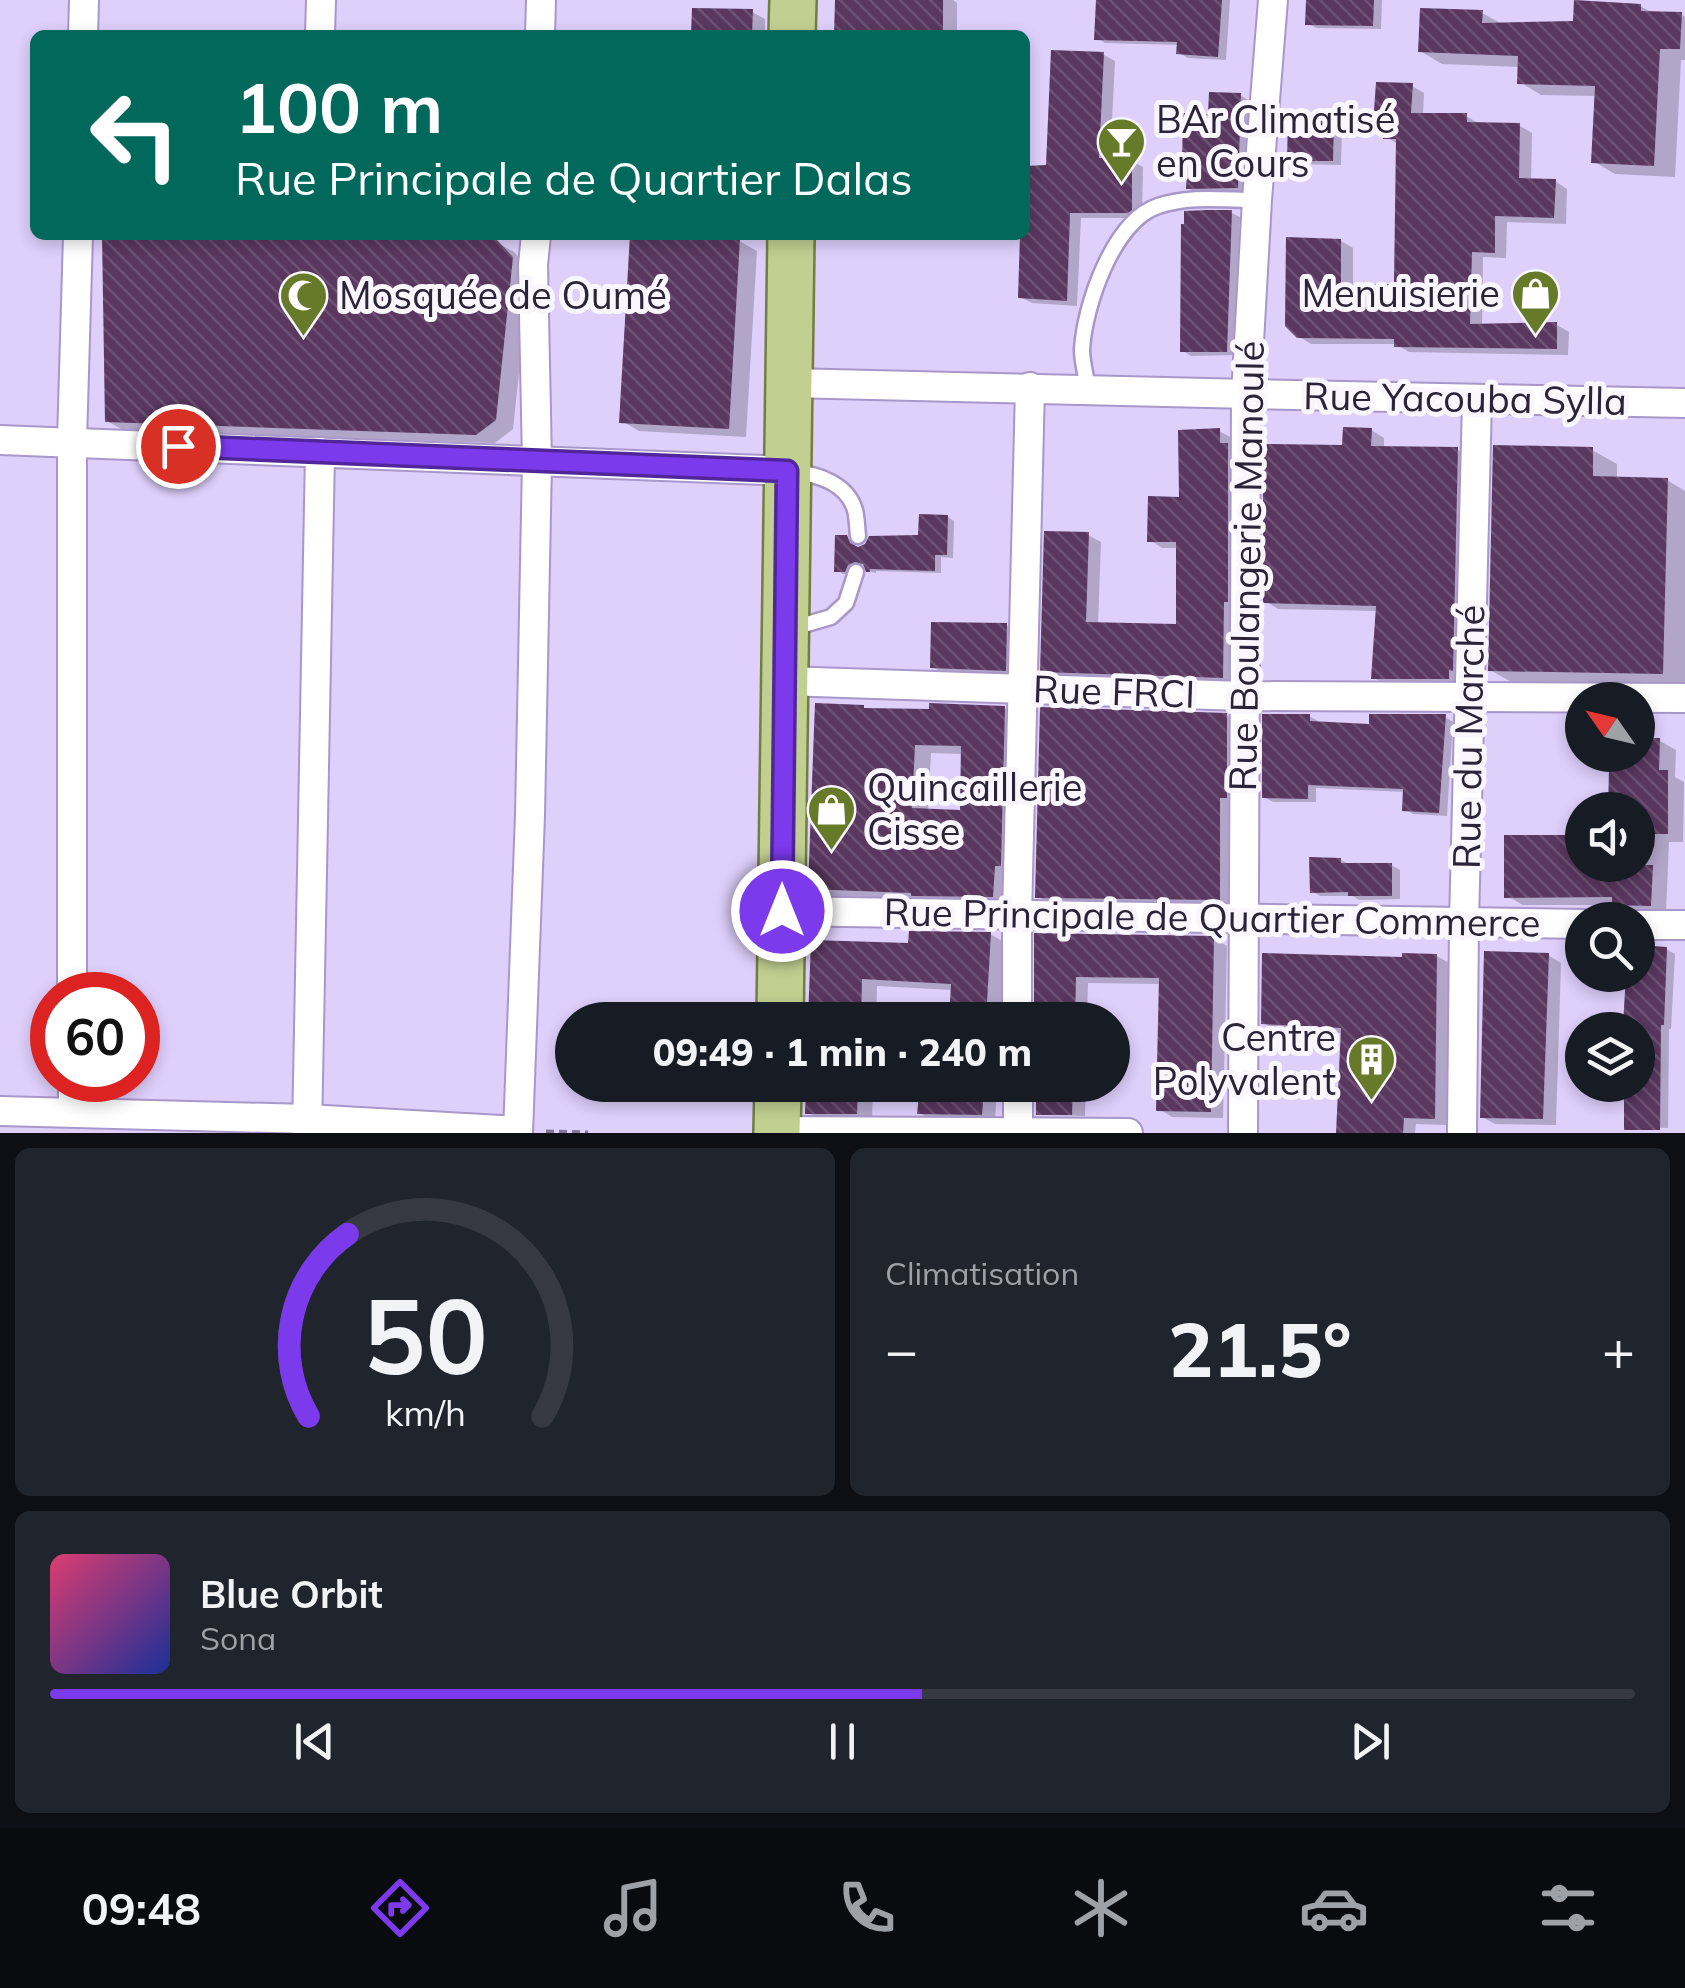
<!DOCTYPE html>
<html lang="fr">
<head>
<meta charset="utf-8">
<style>
	body { margin:0; font-family:Mulish,sans-serif; background:#20242c; color:#f1f3f6; height:100vh; display:flex; flex-direction:column; font-size:38px; white-space:nowrap }
	* { box-sizing:border-box; margin:0 }
	p { font-size:32px; color:#9ea1a6 }
	.icon { flex:none; width:55px; height:55px; fill:none; stroke:currentColor; stroke-width:2; stroke-linecap:round; stroke-linejoin:round }
	.map { position:relative; height:1133px; overflow:hidden }
	.side { display:flex; flex-direction:column; gap:15px; padding:15px; background:#0d0f14; flex:1 }
	.side>* { flex:none }
	.banner { position:absolute; left:30px; top:30px; width:1000px; height:210px; border-radius:15px; box-shadow:0 5px 15px #0003; background:#00695c; color:#fff; overflow:hidden }
	.needle { width:65px; rotate:304deg }
	.controls { position:absolute; left:1565px; top:682px; display:grid; gap:20px }
	.controls a { display:grid; place-items:center; width:90px; height:90px; border-radius:50%; background:#171b24; box-shadow:0 5px 15px #0003; font-size:50px }
	.speed { position:absolute; left:30px; top:972px; display:flex; gap:20px; font-size:50px; font-weight:700; text-align:center }
	.speed>* { display:grid; place-content:center; width:130px; height:130px; border-radius:50%; background:#171b24; box-shadow:0 5px 15px #0003; line-height:1 }
	.speed .limit { border:15px solid #d22; background:#fff; color:#111 }
	.pin { position:absolute; display:grid; place-items:center; width:85px; height:85px; color:#fff; margin:-42px; border:5px solid #fff; border-radius:50%; box-shadow:0 2px 10px #0007 }
	.me { position:absolute; width:110px; margin:-55px; rotate:0deg; stroke-linejoin:round; filter:drop-shadow(0 0 8px #0008) }
	.turn { display:flex; align-items:center; gap:35px; height:210px; padding:0 40px; font-size:45px }
	.turn .icon { width:130px; height:130px; stroke-width:2.5 }
	.turn b { display:block; font-size:70px; line-height:85px }
	.big { font-size:75px; font-weight:800; line-height:1.1 }
	.side .card { flex:1; display:flex; flex-direction:column; justify-content:center; gap:15px; min-width:0; padding:0 35px; border-radius:15px; background:#20242c }
	.side .dial { align-items:center; gap:0 }
	.dial svg { height:260px; overflow:visible; fill:none; stroke:#363941; stroke-width:7; stroke-linecap:round; text-anchor:middle }
	.dial text { fill:#f1f3f6; stroke:none }
	.song { display:flex; align-items:center; gap:30px }
	.cover { width:120px; height:120px; border-radius:15px; background:linear-gradient(135deg,hsl(340 70% 55%),hsl(230 70% 35%)) }
	.played { height:10px; border-radius:5px; background:linear-gradient(90deg,#7c3aed 55%,#363941 55%) }
	.keys { display:flex; justify-content:space-around; direction:ltr }
	.heat { display:flex; justify-content:space-between; align-items:center; font-size:55px; direction:ltr }
	.side .tiles { flex:1; display:grid; gap:15px; grid-template-columns:1fr 1fr }
	.card:last-child { grid-column:span 2 }
	.trip { position:absolute; left:555px; top:1002px; width:575px; height:100px; border-radius:50px; background:#171b24; box-shadow:0 5px 15px #0003; font-weight:800; line-height:100px; text-align:center }
	.dock { display:flex; height:160px; justify-content:space-around; align-items:center; background:#090b0e; color:#9ea1a6 }
	.dock .icon { width:70px; height:70px }
	.dock .selected { color:#7c3aed }
	.dock b { font-size:45px; color:#f1f3f6 }
	.map>svg:first-child { display:block }
</style>
</head>
<body>
<div class="map">
<svg width="1685" height="1133" viewBox="0 0 1685 1133">
	<defs>
		<pattern id="building-back-hatch" width="6" height="6" patternUnits="userSpaceOnUse" patternTransform="scale(2.5)"><rect width="6" height="6" fill="#59375f"/><path d="M-1 5l2 2M0 0l6 6M5-1l2 2" fill="none" stroke="#6d5273"/></pattern>
	</defs>
	<rect width="100%" height="100%" fill="#decffb"/>
	<g fill="#0003" fill-rule="evenodd">
		<polygon points="837,0 953,0 957,3 957,35 836,35"/>
		<polygon points="1099,0 1230,0 1226,60 1188,58 1179,53 1180,45 1105,43 1097,38"/>
		<polygon points="1308,0 1382,0 1381,29 1316,28 1308,23"/>
		<polygon points="1640,6 1653,13 1681,14 1685,17 1685,60 1681,60 1675,177 1615,174 1593,161 1597,96 1541,95 1520,82 1520,67 1442,64 1420,51 1482,13 1504,25 1575,24"/>
		<polygon points="752,12 765,19 765,35 694,35"/>
		<polygon points="1104,55 1115,61 1110,160 1132,161 1143,167 1142,216 1140,218 1081,218 1077,306 1032,303 1020,297 1022,235 1025,235 1025,168 1048,168"/>
		<polygon points="1412,86 1424,93 1423,115 1466,116 1478,123 1520,126 1532,133 1531,181 1555,181 1567,189 1566,224 1507,222 1506,258 1483,257 1482,326 1557,325 1569,332 1568,355 1409,352 1395,344 1311,344 1298,336 1341,241 1353,248 1353,286 1396,286 1398,144 1386,137 1387,115 1377,110"/>
		<polygon points="1240,95 1253,103 1251,194 1201,196 1188,188 1189,170 1184,167 1210,117"/>
		<polygon points="1334,120 1342,125 1341,165 1298,164 1289,160"/>
		<polygon points="1232,213 1240,217 1235,355 1191,356 1183,351"/>
		<polygon points="107,235 358,235 496,242 514,252 530,269 513,429 495,443 125,431 107,421"/>
		<polygon points="739,241 757,251 746,437 639,431 622,421"/>
		<polygon points="1371,430 1384,438 1384,449 1458,450 1471,458 1461,686 1387,685 1374,678 1378,611 1278,609 1265,601"/>
		<polygon points="1219,431 1232,438 1235,684 1056,678 1043,670 1088,535 1101,542 1098,625 1178,627 1179,548 1162,548 1150,540 1182,500"/>
		<polygon points="1592,450 1617,464 1617,479 1667,480 1685,491 1685,687 1515,684 1490,670"/>
		<polygon points="948,517 954,521 953,558 941,557 941,573 876,571 876,573 868,571 863,564 855,568 852,574 843,574 836,570 847,538 854,542 856,549 921,538"/>
		<polygon points="1006,625 1014,630 1013,674 941,672 933,667"/>
		<path d="M863 707 869 711 1004 708 1020 718 1009 905 827 897 811 888ZM931 753 964 754 963 812 928 811Z"/>
		<polygon points="1226,715 1240,723 1232,906 1051,904 1037,896"/>
		<polygon points="1309,716 1318,721 1318,724 1371,726 1445,717 1453,722 1447,816 1413,814 1405,809 1406,792 1316,788 1316,802 1273,802 1264,797"/>
		<polygon points="1638,740 1660,741 1676,750 1675,777 1684,782 1683,842 1669,842 1666,913 1631,912 1618,905 1523,905 1507,896 1506,838 1582,837 1582,865 1638,865 1638,810 1611,810 1616,755 1638,755"/>
		<polygon points="1341,860 1350,865 1391,865 1400,870 1400,899 1359,900 1353,896 1320,896 1312,891"/>
		<polygon points="990,934 1006,943 1001,1020 951,1020 953,990 877,986 876,1020 811,1020 814,942 910,946"/>
		<polygon points="1037,935 1213,938 1227,946 1223,1118 1172,1117 1159,1109 1161,984 1088,983 1087,1020 1037,1020"/>
		<polygon points="1638,948 1666,949 1675,954 1671,1029 1669,1029 1668,1128 1635,1127 1626,1085 1638,1085 1638,1030 1626,1030 1626,1025 1628,975 1638,975"/>
		<polygon points="1548,955 1561,963 1556,1125 1495,1124 1482,1117"/>
		<polygon points="1437,956 1449,963 1447,1125 1416,1124 1415,1133 1338,1133 1343,1033 1276,1030 1263,1023 1405,959"/>
		<polygon points="808,1085 873,1085 872,1121 823,1121 807,1112"/>
		<polygon points="948,1085 997,1085 995,1122 935,1122 920,1113 948,1088"/>
		<polygon points="1038,1085 1086,1085 1085,1116 1051,1115 1038,1108"/>
	</g>
	<g fill="url(#building-back-hatch)" fill-rule="evenodd">
		<polygon points="835,0 943,0 943,35 834,35"/>
		<polygon points="1096,0 1222,0 1218,57 1176,54 1177,42 1094,40"/>
		<polygon points="1306,0 1374,0 1373,26 1305,25"/>
		<polygon points="1574,0 1641,4 1641,11 1682,12 1680,49 1660,49 1654,166 1591,163 1595,86 1517,84 1518,56 1418,52 1420,8 1483,10 1482,23 1573,21"/>
		<polygon points="692,8 753,9 752,35 691,35"/>
		<polygon points="1051,50 1104,52 1099,158 1132,158 1132,210 1128,213 1070,213 1067,301 1018,298 1020,235 1025,235 1025,166 1046,165"/>
		<polygon points="1376,82 1413,83 1411,113 1467,113 1467,122 1520,123 1519,178 1556,179 1554,218 1495,216 1495,253 1472,252 1470,324 1557,322 1557,349 1394,347 1394,339 1297,338 1285,326 1286,237 1341,239 1341,284 1394,284 1396,139 1383,139 1385,111 1374,111"/>
		<polygon points="1209,92 1241,93 1238,188 1186,189 1187,168 1182,168 1183,113 1208,114"/>
		<polygon points="1288,117 1334,118 1333,161 1287,161"/>
		<polygon points="1207,210 1232,210 1227,352 1180,352 1181,224 1184,224 1184,211"/>
		<polygon points="102,235 409,235 496,239 513,257 496,420 476,435 105,422"/>
		<polygon points="630,235 740,238 729,429 619,423"/>
		<polygon points="1343,427 1372,428 1371,446 1458,447 1453,671 1449,670 1449,679 1371,679 1376,606 1263,603 1263,444 1342,445"/>
		<polygon points="1220,428 1220,443 1228,443 1228,602 1224,602 1223,678 1040,672 1044,531 1089,532 1086,622 1176,624 1176,542 1147,542 1148,496 1179,497 1178,430"/>
		<polygon points="1493,445 1593,447 1593,476 1668,478 1663,674 1488,671"/>
		<polygon points="919,514 948,515 947,555 935,555 935,571 870,569 870,572 866,572 863,564 855,562 848,565 845,572 834,572 835,535 847,535 850,543 858,547 865,544 869,536 918,535"/>
		<polygon points="931,622 1007,623 1006,671 930,668"/>
		<path d="M815 703 864 705V708L929 709V703L1005 706 1001 866H995L993 897 911 896V893L808 889ZM915 745 961 746 960 810 912 808Z"/>
		<polygon points="1040,707 1227,713 1227,798 1220,798 1220,900 1035,898"/>
		<polygon points="1262,714 1310,714 1310,721 1369,724 1369,714 1446,714 1439,813 1402,811 1403,789 1308,785 1308,799 1262,798"/>
		<polygon points="1638,738 1660,738 1659,770 1668,770 1668,834 1638,834 1638,810 1608,810 1609,769 1613,769 1614,755 1638,755"/>
		<polygon points="1504,835 1582,835 1582,865 1653,865 1651,906 1612,905 1612,897 1504,898"/>
		<polygon points="1309,857 1341,858 1341,863 1392,863 1392,896 1348,896 1348,892 1310,893"/>
		<polygon points="909,931 991,932 986,1020 949,1020 951,984 862,979 861,1020 808,1020 811,940 908,943"/>
		<polygon points="1034,933 1214,936 1211,1112 1156,1111 1159,978 1076,977 1075,1020 1034,1020"/>
		<polygon points="1638,945 1667,947 1664,1025 1661,1025 1660,1130 1624,1130 1624,1085 1638,1085 1638,1025 1623,1025 1626,975 1638,975"/>
		<polygon points="1484,951 1549,953 1543,1119 1480,1118"/>
		<polygon points="1262,953 1402,957 1402,953 1437,954 1435,1119 1404,1118 1403,1133 1336,1133 1341,1028 1261,1024"/>
		<polygon points="806,1085 858,1085 857,1114 805,1114"/>
		<polygon points="920,1085 984,1089 982,1115 917,1114"/>
		<polygon points="1036,1085 1073,1085 1072,1115 1036,1115"/>
	</g>
	<g fill="none" stroke-linecap="round" stroke-linejoin="round">
		<defs>
			<g id="service">
				<path d="M1088 388C1086 376 1082 362 1082 350 1084 307 1113 221 1158 206 1191 195 1223 200 1257 200"/>
				<path d="M793 472C817 474 847 483 855 510 857 518 857 527 858 536"/>
				<polyline points="790,629 831,617 846,603 856,572"/>
			</g>
			<g id="minor">
				<polyline points="83,35 84,0"/>
				<polyline points="320,35 321,0"/>
				<polyline points="540,35 541,0"/>
				<path d="M789 383C1088 389 1386 399 1685 403"/>
				<polyline points="0,440 787,471"/>
				<polyline points="784,681 1243,696 1685,698"/>
				<polyline points="782,911 1582,924"/>
				<polyline points="1638,925 1685,925"/>
				<polyline points="72,995 72,441 78,235"/>
				<polyline points="1017,1020 1017,916 1030,387"/>
				<polyline points="73,1080 73,1112"/>
				<polyline points="1018,1085 1018,1133"/>
				<polyline points="0,1111 307,1119 518,1131"/>
				<polyline points="777,1131 1128,1133"/>
				<polyline points="307,1133 320,452"/>
				<polyline points="518,1133 530,815 537,462 533,265 536,235"/>
				<polyline points="1243,1133 1246,395 1257,200 1273,0"/>
				<polyline points="1462,1133 1464,923 1477,400"/>
			</g>
			<g id="primary">
				<polyline points="792,35 793,0"/>
				<polyline points="780,1020 791,235"/>
				<polyline points="777,1133 778,1085"/>
			</g>
		</defs>
		<use href="#service" stroke="#a997ca" stroke-width="19"/>
		<use href="#minor" stroke="#a997ca" stroke-width="32"/>
		<use href="#primary" stroke="#717e42" stroke-width="50"/>
		<polyline stroke="#817696" stroke-width="5" stroke-dasharray="8 5" stroke-linecap="butt" points="546,1132 588,1133"/>
		<use href="#service" stroke="#fff" stroke-width="14"/>
		<use href="#minor" stroke="#fff" stroke-width="28"/>
		<use href="#primary" stroke="#c1cf91" stroke-width="45"/>
	</g>
	<g fill="none" stroke-linecap="round" stroke-linejoin="round">
		<defs>
			<polyline id="route" points="178,446 787,471 782,911"/>
		</defs>
		<use href="#route" stroke="#51269a" stroke-width="25"/>
		<use href="#route" stroke="#7c3aed" stroke-width="18"/>
	</g>
	<defs>
		<symbol id="bar-pin" viewBox="-11 -11 22 30"><path d="M0 17L-7.5 6A9.5 9.5 0 1 1 7.5 6Z" fill="#677a29" stroke="#f9f7fd"/><path d="M-6-5H6L.8 .8V4.5H3.5V6h-7V4.5H-.8V.8Z" fill="#fff"/></symbol>
		<symbol id="shop-pin" viewBox="-11 -11 22 30"><path d="M0 17L-7.5 6A9.5 9.5 0 1 1 7.5 6Z" fill="#677a29" stroke="#f9f7fd"/><path d="M-5-2.5h2.3a2.7 3.5 0 0 1 5.4 0H5L5.5 6h-11ZM-1.5-2.5h3a1.5 2.3 0 0 0-3 0Z" fill="#fff"/></symbol>
		<symbol id="mosque-pin" viewBox="-11 -11 22 30"><path d="M0 17L-7.5 6A9.5 9.5 0 1 1 7.5 6Z" fill="#677a29" stroke="#f9f7fd"/><path d="M3.5-4.9A6 6 0 1 0 3.5 4.9A5 5 0 1 1 3.5-4.9Z" fill="#fff"/></symbol>
		<symbol id="building-pin" viewBox="-11 -11 22 30"><path d="M0 17L-7.5 6A9.5 9.5 0 1 1 7.5 6Z" fill="#677a29" stroke="#f9f7fd"/><path d="M-4-6H4V6H1V3H-1V6H-4ZM-2.5-4.3h1.7v1.8h-1.7ZM.8-4.3h1.7v1.8H.8ZM-2.5-1h1.7V.8h-1.7ZM.8-1h1.7V.8H.8Z" fill="#fff"/></symbol>
	</defs>
	<g fill-rule="evenodd">
		<use href="#bar-pin" x="1094" y="114" width="55" height="75"/>
		<use href="#shop-pin" x="1508" y="266" width="55" height="75"/>
		<use href="#mosque-pin" x="276" y="268" width="55" height="75"/>
		<use href="#shop-pin" x="804" y="782" width="55" height="75"/>
		<use href="#building-pin" x="1344" y="1032" width="55" height="75"/>
	</g>
	<g text-anchor="middle" stroke-width="10" stroke-linejoin="round" paint-order="stroke">
		<g font-size="38" fill="#2b2338" stroke="#f9f7fd" text-anchor="start">
			<text x="1156" y="133">BAr Climatisé<tspan x="1156" dy="44">en Cours</tspan></text>
			<text x="1500" y="307" text-anchor="end">Menuisierie</text>
			<text x="339" y="309">Mosquée de Oumé</text>
			<text x="867" y="801">Quincaillerie<tspan x="867" dy="44">Cisse</tspan></text>
			<text x="1336" y="1051" text-anchor="end">Centre<tspan x="1336" dy="44">Polyvalent</tspan></text>
		</g>
		<g font-size="38" fill="#2b2338" stroke="#f9f7fd">
			<text transform="translate(1465 399) rotate(1)" y="13">Rue Yacouba Sylla</text>
			<text transform="translate(1247 566) rotate(-89)" y="13">Rue Boulangerie Manoulé</text>
			<text transform="translate(1114 692) rotate(2)" y="13">Rue FRCI</text>
			<text transform="translate(1469 737) rotate(-89)" y="13">Rue du Marché</text>
			<text transform="translate(1212 918) rotate(1)" y="13">Rue Principale de Quartier Commerce</text>
		</g>
	</g>
</svg>
<div class="controls">
<a><svg class="needle" viewBox="-14 -14 28 28"><path d="M0-13l5 13h-10z" fill="#e53935"/><path d="M0 13l5-13h-10z" fill="#9ea1a6"/></svg></a>
<a><svg class="icon" aria-label="sound" viewBox="0 0 24 24"><path d="M4 9h4l5-4v14l-5-4H4zM17 9q2 3 0 6"/></svg></a>
<a><svg class="icon" aria-label="search" viewBox="0 0 24 24"><circle cx="10" cy="10" r="6"/><path d="M15 15l6 6"/></svg></a>
<a><svg class="icon" aria-label="layers" viewBox="0 0 24 24"><path d="M12 4l9 5-9 5-9-5zM3 14l9 5 9-5"/></svg></a>
</div>
<div class="speed"><div class="limit">60</div></div>
<div class="pin" style="left:178px;top:446px;background:#d93025"><svg class="icon" aria-label="arrive" viewBox="0 0 24 24"><path d="M6 21V4h12l-3 4 3 4H6"/></svg></div>
<svg class="me" style="left:782px;top:911px" viewBox="-20 -20 40 40"><circle r="17" fill="#7c3aed" stroke="#fff" stroke-width="3"/><path d="M0-11L8 9 0 5-8 9z" fill="#fff"/></svg>
<div class="trip">09:49 · 1 min · 240 m</div>
<div class="banner">
<div class="turn"><svg class="icon" aria-label="left" viewBox="0 0 24 24"><path d="M17 20v-9H6M10 6l-5 5 5 5"/></svg><div><b>100 m</b>Rue Principale de Quartier Dalas</div></div>
</div>
</div>
<section class="side">
<div class="tiles">
<div class="card dial"><svg viewBox="0 0 100 80">
<path d="M14 69A42 42 0 1 1 86 69"/>
<path d="M14 69A42 42 0 0 1 26 13" stroke="#7c3aed"/>
<text x="50" y="56" font-size="32" font-weight="700">50</text>
<text x="50" y="72" font-size="11">km/h</text>
</svg></div>
<div class="card"><p>Climatisation</p>
<div class="heat"><a>−</a><b class="big">21.5°</b><a>+</a></div>
</div>
<div class="card">
<div class="song"><i class="cover"></i><div><b>Blue Orbit</b><p>Sona</p></div></div>
<div class="played"></div>
<div class="keys"><svg class="icon" aria-label="previous" viewBox="0 0 24 24"><path d="M18 5L8 12l10 7zM5 5v14"/></svg><svg class="icon" aria-label="pause" viewBox="0 0 24 24"><path d="M8 5v14M16 5v14"/></svg><svg class="icon" aria-label="next" viewBox="0 0 24 24"><path d="M6 5l10 7-10 7zM19 5v14"/></svg></div>
</div>
</div>
</section>
<nav class="dock">
<b>09:48</b>
<svg class="icon selected" aria-label="directions" viewBox="0 0 24 24"><path d="M12 3l9 9-9 9-9-9zM9 14v-3h6M13 9l2 2-2 2"/></svg>
<svg class="icon" aria-label="music" viewBox="0 0 24 24"><path d="M9 18V5l10-2v13"/><circle cx="6" cy="18" r="3"/><circle cx="16" cy="16" r="3"/></svg>
<svg class="icon" aria-label="phone" viewBox="0 0 24 24"><path d="M5 4h4l2 5-3 2q2 4 5 5l2-3 5 2v4C11 20 4 13 5 4z"/></svg>
<svg class="icon" aria-label="climate" viewBox="0 0 24 24"><path d="M12 3v18M4 7l16 10M4 17L20 7"/></svg>
<svg class="icon" aria-label="car" viewBox="0 0 24 24"><path d="M5 17H2v-5l4-1 3-4h7l3 4 3 1v5h-3M9 17h6M6 11h13"/><circle cx="7" cy="17" r="2"/><circle cx="17" cy="17" r="2"/></svg>
<svg class="icon" aria-label="filters" viewBox="0 0 24 24"><path d="M4 7h16M4 17h16"/><circle cx="9" cy="7" r="2"/><circle cx="15" cy="17" r="2"/></svg>
</nav>
</body>
</html>
